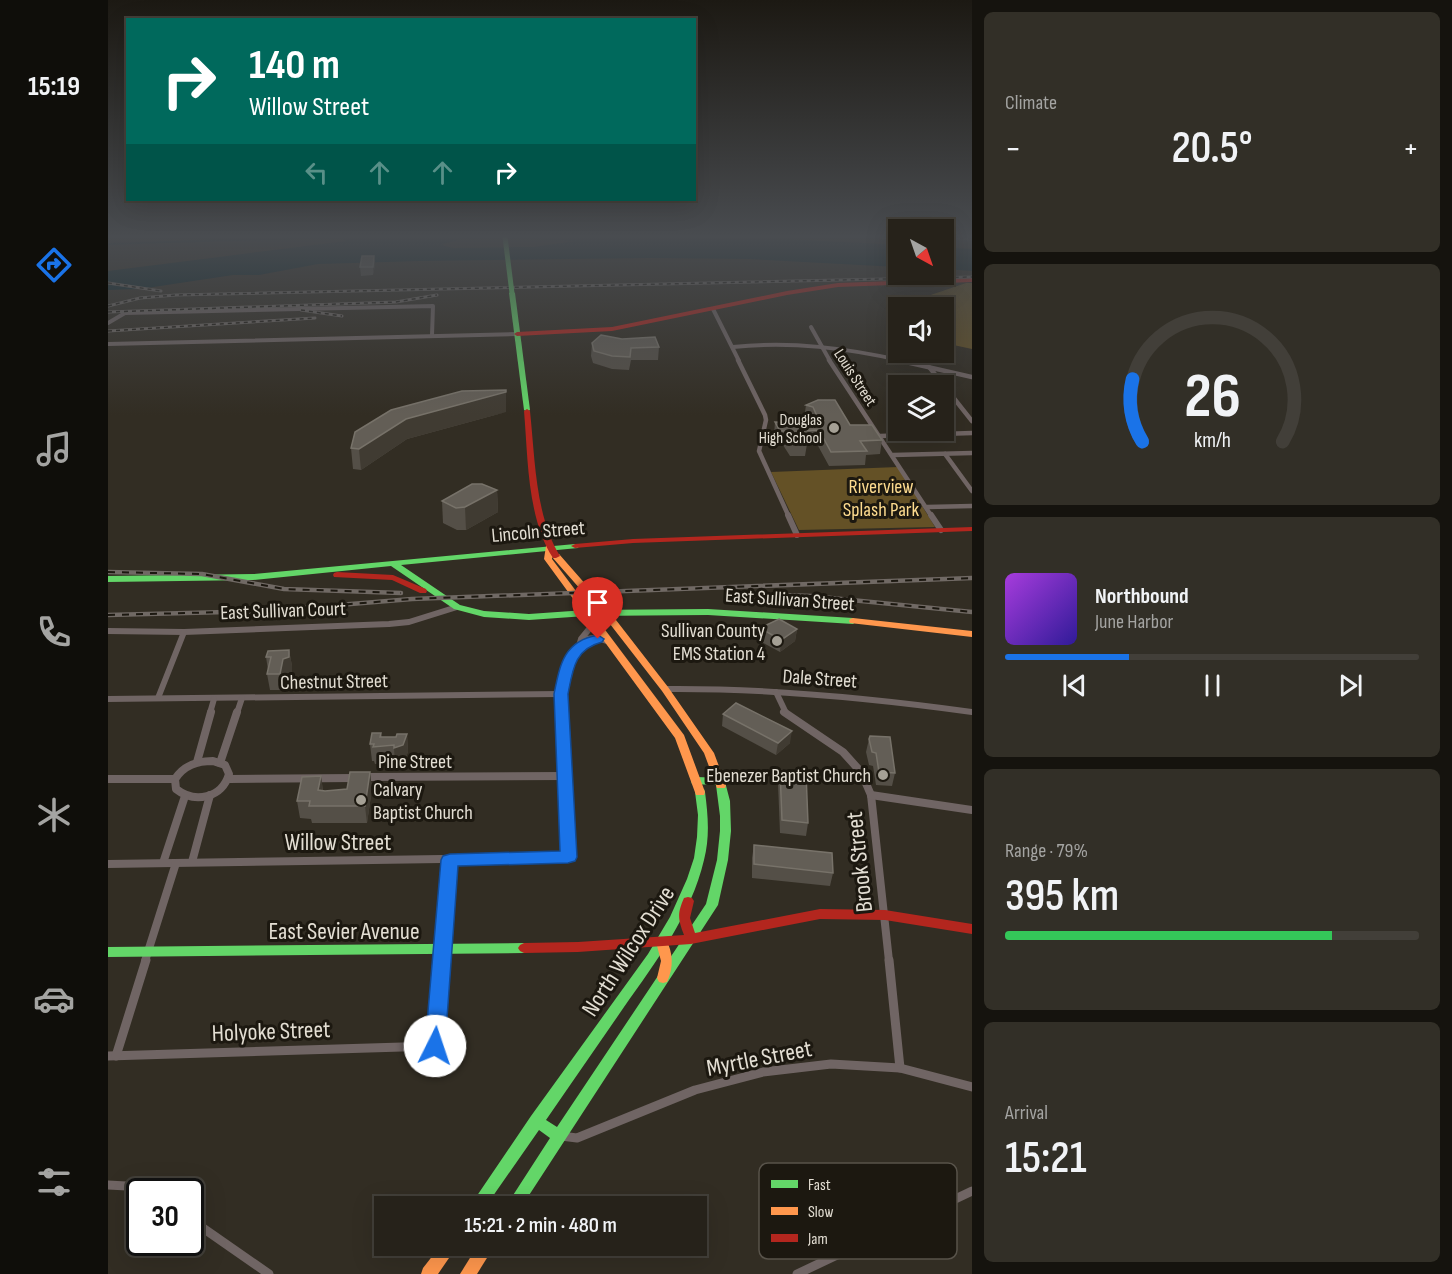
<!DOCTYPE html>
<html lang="en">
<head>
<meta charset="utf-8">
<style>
	body { margin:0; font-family:"Sofia Sans Condensed",sans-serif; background:#322f27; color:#f1f3f6; height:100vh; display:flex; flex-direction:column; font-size:22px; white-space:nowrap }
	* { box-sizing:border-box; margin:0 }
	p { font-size:20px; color:#a4a4a2 }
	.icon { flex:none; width:33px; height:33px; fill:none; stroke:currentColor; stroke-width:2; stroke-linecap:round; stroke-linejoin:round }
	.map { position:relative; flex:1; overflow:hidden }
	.drawer { display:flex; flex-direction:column; gap:12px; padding:12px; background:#15130e; width:480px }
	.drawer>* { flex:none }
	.banner { position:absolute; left:18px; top:18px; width:570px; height:183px; border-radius:0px; box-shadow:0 6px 24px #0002,0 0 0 2px #423f39; background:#00695c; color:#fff; overflow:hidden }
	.needle { width:39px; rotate:140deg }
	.controls { position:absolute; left:780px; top:219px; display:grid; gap:12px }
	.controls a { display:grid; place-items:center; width:66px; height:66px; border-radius:0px; background:#26221a; box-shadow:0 6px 24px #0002,0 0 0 2px #423f39; font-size:30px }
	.speed { position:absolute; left:18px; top:1178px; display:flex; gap:12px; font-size:30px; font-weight:700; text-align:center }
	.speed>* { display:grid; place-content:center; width:78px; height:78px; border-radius:50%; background:#26221a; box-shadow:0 6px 24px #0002,0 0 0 2px #423f39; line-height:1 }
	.speed .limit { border:3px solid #111; border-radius:9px; background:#fff; color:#111 }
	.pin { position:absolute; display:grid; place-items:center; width:51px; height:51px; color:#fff; margin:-62px -26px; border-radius:50% 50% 50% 0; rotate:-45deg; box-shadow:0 0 6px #0007 }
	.pin .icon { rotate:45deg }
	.me { position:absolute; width:66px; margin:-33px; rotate:4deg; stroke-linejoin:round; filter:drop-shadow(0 0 4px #0008) }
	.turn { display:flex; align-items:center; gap:21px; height:126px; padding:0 24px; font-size:27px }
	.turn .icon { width:78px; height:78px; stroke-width:2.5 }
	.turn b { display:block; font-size:42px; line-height:51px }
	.lanes { display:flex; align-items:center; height:57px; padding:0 24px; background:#0003; justify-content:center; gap:30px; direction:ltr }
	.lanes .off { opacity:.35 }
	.big { font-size:45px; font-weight:600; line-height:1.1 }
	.drawer .card { flex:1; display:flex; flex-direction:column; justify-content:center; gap:9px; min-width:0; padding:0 21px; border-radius:9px; background:#322f27 }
	.drawer .dial { align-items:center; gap:0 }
	.dial svg { height:156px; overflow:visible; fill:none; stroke:#423f39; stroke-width:7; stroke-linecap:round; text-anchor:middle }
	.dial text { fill:#f1f3f6; stroke:none }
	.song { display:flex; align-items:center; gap:18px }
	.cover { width:72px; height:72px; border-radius:9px; background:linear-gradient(135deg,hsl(280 70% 55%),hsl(250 70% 35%)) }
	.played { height:6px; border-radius:3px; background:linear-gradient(90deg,#1a73e8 30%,#423f39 30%) }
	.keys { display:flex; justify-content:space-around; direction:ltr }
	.heat { display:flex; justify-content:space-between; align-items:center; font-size:33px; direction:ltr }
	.charge { height:9px; border-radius:4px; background:linear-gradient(90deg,#34c759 79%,#423f39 0) }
	.trip { position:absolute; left:266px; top:1196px; width:333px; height:60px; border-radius:0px; background:#26221a; box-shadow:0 6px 24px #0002,0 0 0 2px #423f39; font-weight:600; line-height:60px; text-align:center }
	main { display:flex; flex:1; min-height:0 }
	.tabs { display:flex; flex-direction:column; width:108px; justify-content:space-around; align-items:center; background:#0f0e0a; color:#a4a4a2 }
	.tabs .icon { width:42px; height:42px }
	.tabs .active { color:#1a73e8 }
	.tabs b { font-size:27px; color:#f1f3f6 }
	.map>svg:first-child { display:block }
</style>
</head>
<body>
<main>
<nav class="tabs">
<b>15:19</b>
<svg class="icon active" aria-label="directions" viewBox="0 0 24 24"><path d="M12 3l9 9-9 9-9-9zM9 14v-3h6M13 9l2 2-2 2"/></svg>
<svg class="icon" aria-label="music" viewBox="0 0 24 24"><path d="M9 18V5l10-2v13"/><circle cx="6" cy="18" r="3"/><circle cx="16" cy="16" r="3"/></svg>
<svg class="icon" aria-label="phone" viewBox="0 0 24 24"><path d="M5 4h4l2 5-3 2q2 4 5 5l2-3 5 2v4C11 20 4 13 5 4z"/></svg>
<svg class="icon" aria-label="climate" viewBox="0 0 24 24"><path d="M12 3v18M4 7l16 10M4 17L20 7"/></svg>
<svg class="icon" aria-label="car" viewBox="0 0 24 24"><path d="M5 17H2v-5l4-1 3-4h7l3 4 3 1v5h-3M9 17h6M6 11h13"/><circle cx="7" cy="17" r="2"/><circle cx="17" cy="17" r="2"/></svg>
<svg class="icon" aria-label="filters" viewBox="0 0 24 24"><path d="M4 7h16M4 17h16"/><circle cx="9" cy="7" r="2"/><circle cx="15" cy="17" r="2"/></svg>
</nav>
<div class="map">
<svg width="864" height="1274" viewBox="0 0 864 1274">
	<rect width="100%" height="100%" fill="#322d23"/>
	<g fill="#645126">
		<polygon points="858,283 864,283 864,349 836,343 836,308 793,307 805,301"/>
		<polygon points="790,467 827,527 691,530 663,472"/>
	</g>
	<g fill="#072329" fill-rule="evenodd">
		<path d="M233 237C419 237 605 233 790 245V267L641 259 543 258 311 261 210 264 151 275H125L32 289 0 290V271L238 241ZM389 237 467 241 426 247 346 248 336 246 335 244 356 238Z"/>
		<polygon points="836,247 864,249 864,271 836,269"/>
	</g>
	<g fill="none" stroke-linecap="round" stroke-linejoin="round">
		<polygon fill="#072329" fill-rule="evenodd" points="181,237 224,237 222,238 0,245 0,243"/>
		<g stroke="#706564" stroke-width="4">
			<polyline points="605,309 631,361"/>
			<polyline points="0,323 17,313 325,306 324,335"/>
			<polyline points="703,327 722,361"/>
			<polyline points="0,344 409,334"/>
			<path d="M625 347C684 341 738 348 796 361"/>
		</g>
		<g stroke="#706564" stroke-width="4.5">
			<polyline points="630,360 657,415 658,420 651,451 681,517"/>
			<polyline points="721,360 824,517"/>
			<polyline points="789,360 864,377"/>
			<polyline points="822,368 864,421"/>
			<polyline points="772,436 864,433"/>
			<polyline points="837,454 864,491"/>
			<polyline points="785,455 864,453"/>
			<polyline points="819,507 864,506"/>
		</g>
		<g stroke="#706564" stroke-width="6">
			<polyline points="680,515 689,535"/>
			<polyline points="823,515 833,530"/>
			<polyline points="0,631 76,632 281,624 301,622 349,607"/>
			<polyline points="471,646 473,639 486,623"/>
			<path d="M557 689C660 688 762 698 864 712"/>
			<polyline points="668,692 678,713"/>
			<polyline points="50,698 76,632"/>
			<polyline points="0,699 453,694"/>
			<polyline points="102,713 106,699"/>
			<polyline points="129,713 134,698"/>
			<path d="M454 713C453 694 457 640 485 638 489 638 495 640 499 641"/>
		</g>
		<g stroke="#706564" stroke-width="8">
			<polyline points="676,712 735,752 753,772 763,795 781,961"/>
			<path d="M105 761 117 765 121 774C114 798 87 804 68 789L67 779C76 765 89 761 105 761Z"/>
			<polyline points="89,762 103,712"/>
			<polyline points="112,763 129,712"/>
			<polyline points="257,777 458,776"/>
			<polyline points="0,779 67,779"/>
			<polyline points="121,779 247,778"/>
			<polyline points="763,795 864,810"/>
			<polyline points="84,862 102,795"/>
			<polyline points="55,863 77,796"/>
			<polyline points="0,864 460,857 454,712"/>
			<polyline points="37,961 68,863"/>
			<polyline points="334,961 342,860"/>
		</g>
		<g stroke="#706564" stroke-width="9">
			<polyline points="781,960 792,1068"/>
			<polyline points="0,1056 327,1046 334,960"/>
			<polyline points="8,1056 38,960"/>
			<polyline points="453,1136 469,1138 587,1090 655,1072 723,1064 792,1068 864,1087"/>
			<polyline points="0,1185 37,1187 43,1191"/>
			<polyline points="82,1219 161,1274"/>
			<polyline points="689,1274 864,1191"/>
		</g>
		<g fill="#63d668" fill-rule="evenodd">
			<polygon points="404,291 407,293 422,410 419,412 416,410 401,293"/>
			<polygon points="467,544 471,546 470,548 293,565 352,605 376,611 421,614 478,610 600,609 745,618 749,621 745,624 600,615 478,616 421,620 376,617 346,609 283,566 145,580 0,582 0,576 145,574"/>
			<path d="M588 777 616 778 622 801 623 831 620 860 610 905 414 1206H398L442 1138 431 1130 378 1206H362L423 1116 540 954 562 917 579 879 586 858 589 837 590 815 587 792 588 789H596L597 792C600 815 602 837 596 860 583 915 548 962 516 1007 490 1045 464 1082 438 1120L449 1127 598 904 609 860 612 831V816L608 785 584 784 583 781 584 778Z"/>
			<polygon points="416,943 420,945 422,948 420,951 416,953 0,957 0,947"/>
		</g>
		<g fill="#ff974d" fill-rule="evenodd">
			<polygon points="438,546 444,546 444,555 448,554 451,554 501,611 560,687 606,753 618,785 617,788 609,788 596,753 554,691 495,615 444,557 444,559 576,735 597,792 596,795 588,795 567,738 436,559"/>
			<polygon points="745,618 864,631 864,637 742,623 741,621 742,619"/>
			<path d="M554 937 558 939C565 953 566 967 559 982L555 983 551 982 549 978 553 961 548 942 550 939Z"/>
			<polygon points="333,1245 350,1245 330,1274 313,1274 315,1268"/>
			<polygon points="370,1245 387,1245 369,1274 352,1274"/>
		</g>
		<g fill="#b3261e" fill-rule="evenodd">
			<polygon points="864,278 864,282 730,287 679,295 504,331 409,336 406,334 409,332 504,327 679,291 730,283"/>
			<path d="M419 409 422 411C427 457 427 516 452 556L448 558H445C419 518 420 457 416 411Z"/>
			<polygon points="864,527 864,531 525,543 467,548 463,546 467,544 525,539"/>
			<polygon points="229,572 285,575 318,589 319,591 318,593 312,593 284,580 226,577 225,575 226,573"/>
			<path d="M580 897 584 898 586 901 582 918 587 933 712 909 777 910 864 924V934L777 920 712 919 583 944 470 952 416 953 412 951 410 948 412 945 416 943 470 942 576 935C570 919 569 914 576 898Z"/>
		</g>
		<defs>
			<g id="rail-far1">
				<polyline points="772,237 790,238"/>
				<polyline points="836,237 864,239"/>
				<polyline points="0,283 53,291"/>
				<polyline points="0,306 32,298 68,295 864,277"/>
				<polyline points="193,310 234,316"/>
				<polyline points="0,312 288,302 329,295"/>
				<polyline points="0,331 207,318"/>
			</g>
			<g id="rail">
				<polyline points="0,572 94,574 176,589 293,593"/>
				<polyline points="643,594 703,596 864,612"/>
				<polyline points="0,615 157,611 304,599 864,578"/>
			</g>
		</defs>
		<use href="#rail-far1" stroke="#706964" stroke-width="3"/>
		<use href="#rail" stroke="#706964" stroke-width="4.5"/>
		<use href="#rail-far1" stroke="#1c1810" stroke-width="1.5" stroke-dasharray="4" stroke-linecap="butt"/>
		<use href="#rail" stroke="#1c1810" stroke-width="2" stroke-dasharray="7" stroke-linecap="butt"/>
		<polyline stroke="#63d668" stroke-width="5" points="397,237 404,293"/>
	</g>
	<g fill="#544f47">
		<polygon points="266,256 267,265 265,275 253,276 252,267"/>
		<polygon points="484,343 551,347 550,360 523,360 521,370 504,369 485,363 483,356"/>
		<polygon points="710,400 742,425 774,440 772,454 758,455 757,465 721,466 709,444 699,444 697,456 682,456 675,445 670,445 666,436 667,422 703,423 703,421 696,419 698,405"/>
		<polygon points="398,412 299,439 253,470 245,469 243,448"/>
		<polygon points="389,490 390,512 358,530 349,530 335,523 334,501"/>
		<polygon points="652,628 689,629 687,641 672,652 650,640"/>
		<polygon points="181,650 184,666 184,673 178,676 174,690 162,690 159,674 160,670 158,657"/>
		<polygon points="615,714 682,743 668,755 614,726"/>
		<polygon points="273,733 274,737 288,737 299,734 300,751 297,762 287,765 287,762 267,764 266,761 264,761 262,744"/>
		<polygon points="761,739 787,773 784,786 768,785 765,766 761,765 758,752"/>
		<polygon points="672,770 700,823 698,836 672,833 670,783"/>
		<polygon points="262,772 264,789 259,823 204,823 203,819 192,818 189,801 213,776 215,791 217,791 239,789"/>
		<polygon points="646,845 725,873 722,886 644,878 644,858"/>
	</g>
	<g fill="#403b32">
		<polygon points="266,256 267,265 265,275 265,267"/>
		<polygon points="398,392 398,412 299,439 253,470 251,449 298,419"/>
		<polygon points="389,490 390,512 358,530 357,507"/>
		<polygon points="689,629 687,641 672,652 673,640"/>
		<polygon points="181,650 184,666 184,673 178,676 174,690 172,674 175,659"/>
		<polygon points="684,731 682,743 668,755 670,743"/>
		<polygon points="299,734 300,751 297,762 287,765 286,748"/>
		<polygon points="262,772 264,789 259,823 257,806"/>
		<polygon points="213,776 215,793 212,807 210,790"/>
	</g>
	<g fill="#635e56" stroke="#777269" stroke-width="1.5">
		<polygon points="254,256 266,256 265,267 252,267"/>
		<polygon points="493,335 514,339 547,337 551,347 523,348 522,357 504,356 486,351 484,343"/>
		<polygon points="398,390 398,392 298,419 251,449 243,448 247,432 283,410 354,391"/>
		<polygon points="710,400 727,400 742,425 764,425 774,440 752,441 759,451 723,452 711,430 694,431 699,442 684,442 677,431 672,431 667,422 712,423 705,407 698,405"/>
		<polygon points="364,484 374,484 389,490 357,507 348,508 334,501"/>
		<polygon points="671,619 689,629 673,640 652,628"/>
		<polygon points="181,650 181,657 175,659 172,674 159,674 163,657 158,657 160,651"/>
		<polygon points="628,703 684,731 670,743 615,714"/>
		<polygon points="264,733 273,733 272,737 288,737 289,734 299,734 295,745 286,748 286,745 265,747 266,744 262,744"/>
		<polygon points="762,736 782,737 787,773 771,772 768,753 764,752 761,739"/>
		<polygon points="672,770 698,773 700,823 674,820"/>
		<polygon points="242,772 262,772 257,806 201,806 202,801 189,801 194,777 213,776 210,790 217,791 239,789"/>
		<polygon points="646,845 724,853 725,873 646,864"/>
	</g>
	<linearGradient id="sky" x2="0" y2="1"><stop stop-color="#1c1913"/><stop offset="0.57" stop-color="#494c50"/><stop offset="1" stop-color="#494c50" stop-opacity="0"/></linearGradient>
	<rect width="864" height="415" fill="url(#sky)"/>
	<path fill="#1a73e8" stroke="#114b97" stroke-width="1.5" d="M490 635 496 639 494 642C467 649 465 668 460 694L469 857 467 861 460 863 350 866 337 1046 334 1052 327 1054 320 1052 317 1046 333 860 335 856 342 854 452 851 446 694C452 664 456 641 490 635Z"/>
	<g fill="#a5a095" stroke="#1c1810" stroke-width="2">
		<circle cx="726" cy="428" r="6"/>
		<circle cx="669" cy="641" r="6"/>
		<circle cx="775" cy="775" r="6"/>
		<circle cx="253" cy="800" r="6"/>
	</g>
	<g text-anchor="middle" stroke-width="6" stroke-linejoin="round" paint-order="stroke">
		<g font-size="16" fill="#e3ded3" stroke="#1c1810">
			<text transform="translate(748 377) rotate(57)" y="6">Louis Street</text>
		</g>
		<g font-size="16" fill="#e3ded3" stroke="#1c1810" text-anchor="end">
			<text x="714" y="425">Douglas<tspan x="714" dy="18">High School</tspan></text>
		</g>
		<g font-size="20" fill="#fddb8f" stroke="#1c1810">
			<text x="773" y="493">Riverview<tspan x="773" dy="23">Splash Park</tspan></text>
		</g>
		<g font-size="20" fill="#e3ded3" stroke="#1c1810">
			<text transform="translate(430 531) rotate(-5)" y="7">Lincoln Street</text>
			<text transform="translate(682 599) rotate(4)" y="7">East Sullivan Street</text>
			<text transform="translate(175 610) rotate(-2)" y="7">East Sullivan Court</text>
			<text transform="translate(712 678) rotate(4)" y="7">Dale Street</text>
			<text transform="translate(226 681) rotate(-1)" y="7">Chestnut Street</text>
			<text x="307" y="768">Pine Street</text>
		</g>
		<g font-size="20" fill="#e3ded3" stroke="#1c1810" text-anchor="end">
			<text x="657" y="637">Sullivan County<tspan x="657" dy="23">EMS Station 4</tspan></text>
			<text x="763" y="782">Ebenezer Baptist Church</text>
			<text x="265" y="796" text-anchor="start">Calvary<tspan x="265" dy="23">Baptist Church</tspan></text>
		</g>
		<g font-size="24" fill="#e3ded3" stroke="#1c1810">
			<text x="230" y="850">Willow Street</text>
			<text transform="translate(751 862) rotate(-96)" y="8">Brook Street</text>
			<text x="236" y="939">East Sevier Avenue</text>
			<text transform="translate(520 951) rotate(-57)" y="8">North Wilcox Drive</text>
			<text transform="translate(163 1031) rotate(-2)" y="8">Holyoke Street</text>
			<text transform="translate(651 1058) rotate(-11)" y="8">Myrtle Street</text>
		</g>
	</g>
	<rect x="651" y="1163" width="198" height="96" rx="9" fill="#1c1810" stroke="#58534a" stroke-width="1.5"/>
	<rect x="663" y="1180" width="27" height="8" fill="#63d668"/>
	<rect x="663" y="1207" width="27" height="8" fill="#ff974d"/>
	<rect x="663" y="1234" width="27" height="8" fill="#b3261e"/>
	<g font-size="16" fill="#e3ded3">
		<text x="700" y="1190">Fast</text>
		<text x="700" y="1217">Slow</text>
		<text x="700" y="1244">Jam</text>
	</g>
</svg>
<div class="controls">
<a><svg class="needle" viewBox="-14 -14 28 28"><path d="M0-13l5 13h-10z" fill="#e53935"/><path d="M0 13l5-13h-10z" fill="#a4a4a2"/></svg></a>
<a><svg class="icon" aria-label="sound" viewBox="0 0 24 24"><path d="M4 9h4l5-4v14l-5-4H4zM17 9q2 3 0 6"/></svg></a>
<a><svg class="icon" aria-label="layers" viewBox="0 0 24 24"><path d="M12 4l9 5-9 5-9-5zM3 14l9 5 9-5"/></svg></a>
</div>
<div class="speed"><div class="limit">30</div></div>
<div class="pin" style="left:490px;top:639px;background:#d93025"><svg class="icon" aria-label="arrive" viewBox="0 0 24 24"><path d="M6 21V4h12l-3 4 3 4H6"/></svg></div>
<svg class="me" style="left:327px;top:1046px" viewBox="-20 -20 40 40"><circle r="19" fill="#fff"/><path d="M0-13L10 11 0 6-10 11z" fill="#1a73e8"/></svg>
<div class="trip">15:21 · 2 min · 480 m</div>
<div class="banner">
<div class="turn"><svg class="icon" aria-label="right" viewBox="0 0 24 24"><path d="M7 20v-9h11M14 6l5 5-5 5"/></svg><div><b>140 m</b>Willow Street</div></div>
<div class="lanes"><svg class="icon off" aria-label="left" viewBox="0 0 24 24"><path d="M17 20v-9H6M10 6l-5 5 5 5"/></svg><svg class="icon off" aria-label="ahead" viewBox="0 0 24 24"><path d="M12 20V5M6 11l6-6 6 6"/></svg><svg class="icon off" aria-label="ahead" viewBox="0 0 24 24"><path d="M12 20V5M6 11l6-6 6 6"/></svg><svg class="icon" aria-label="right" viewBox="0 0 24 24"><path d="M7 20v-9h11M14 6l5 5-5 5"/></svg></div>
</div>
</div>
<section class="drawer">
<div class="card"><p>Climate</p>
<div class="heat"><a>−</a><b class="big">20.5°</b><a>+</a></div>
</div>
<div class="card dial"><svg viewBox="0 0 100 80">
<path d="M14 69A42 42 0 1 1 86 69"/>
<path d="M14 69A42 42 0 0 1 9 37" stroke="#1a73e8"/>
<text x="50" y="56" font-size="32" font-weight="700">26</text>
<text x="50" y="72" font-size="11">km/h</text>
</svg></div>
<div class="card">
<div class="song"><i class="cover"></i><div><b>Northbound</b><p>June Harbor</p></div></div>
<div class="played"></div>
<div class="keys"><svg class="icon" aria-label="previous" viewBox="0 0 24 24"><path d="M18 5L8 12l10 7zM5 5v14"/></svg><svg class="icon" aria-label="pause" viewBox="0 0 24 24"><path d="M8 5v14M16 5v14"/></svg><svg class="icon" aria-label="next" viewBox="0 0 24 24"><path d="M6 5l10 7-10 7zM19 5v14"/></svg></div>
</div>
<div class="card"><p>Range · 79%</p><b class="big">395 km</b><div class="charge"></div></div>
<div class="card"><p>Arrival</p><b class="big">15:21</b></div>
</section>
</main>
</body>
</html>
